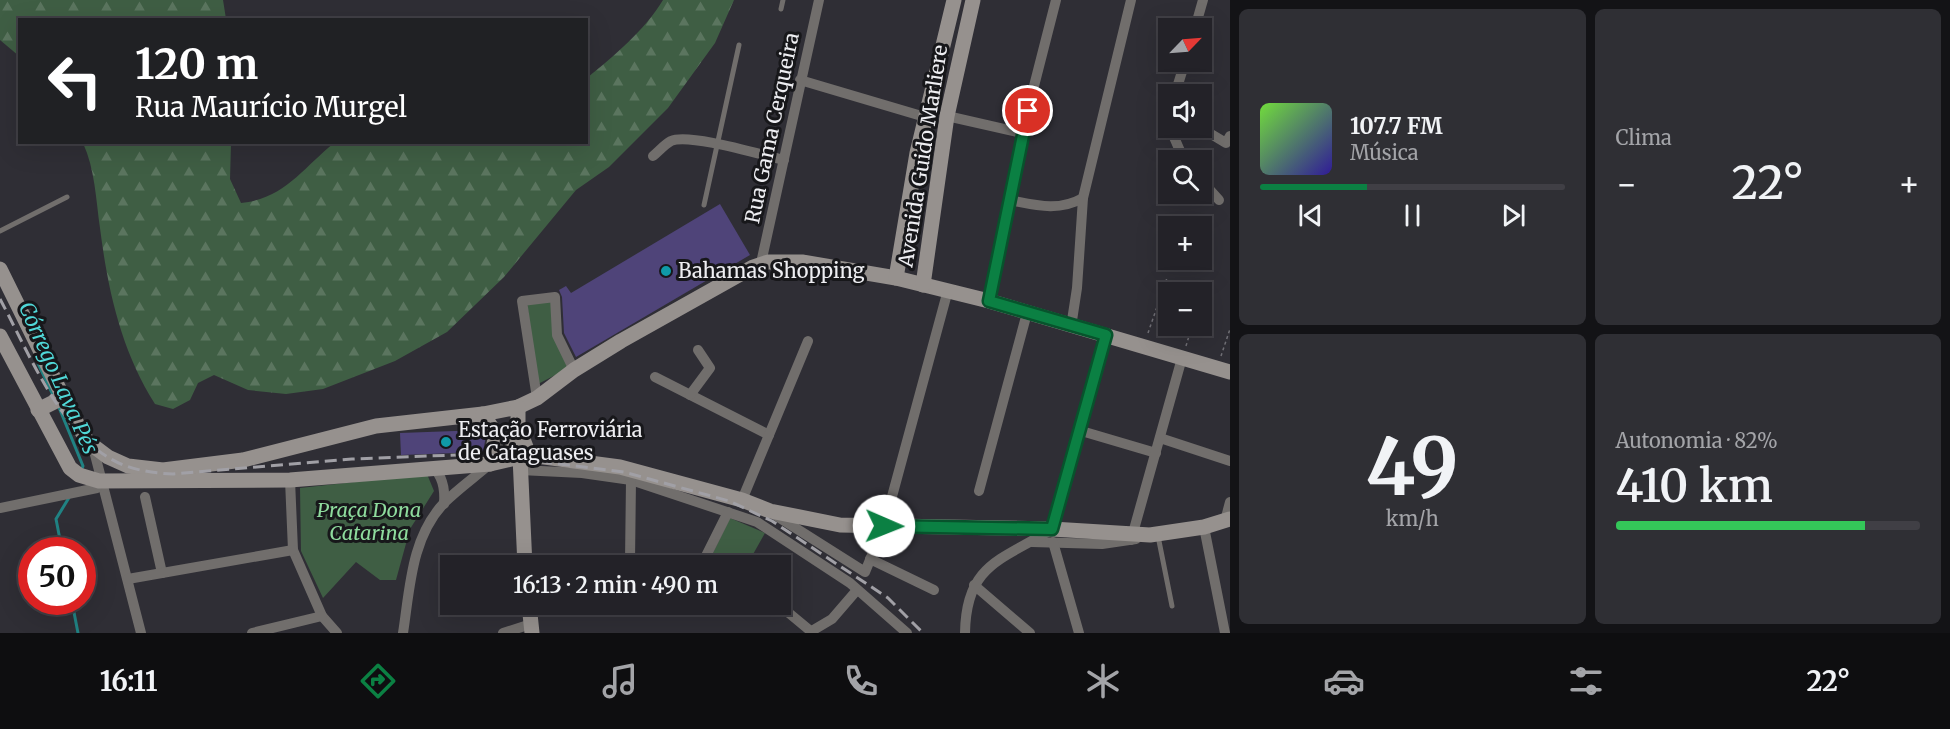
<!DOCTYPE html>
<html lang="pt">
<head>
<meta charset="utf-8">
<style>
	body { margin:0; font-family:Merriweather,serif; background:#2f2f34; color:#f1f3f6; height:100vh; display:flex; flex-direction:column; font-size:22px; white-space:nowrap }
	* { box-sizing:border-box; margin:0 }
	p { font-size:20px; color:#a3a4a8 }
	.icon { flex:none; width:33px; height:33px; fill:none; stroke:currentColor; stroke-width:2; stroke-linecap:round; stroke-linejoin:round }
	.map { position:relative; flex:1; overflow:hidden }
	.details { display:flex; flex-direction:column; gap:9px; padding:9px; background:#131316; width:720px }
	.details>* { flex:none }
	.banner { position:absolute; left:18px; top:18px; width:570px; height:126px; border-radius:0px; box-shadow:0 6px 24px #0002,0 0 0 2px #403f45; background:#202124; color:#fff; overflow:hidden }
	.needle { width:39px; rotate:65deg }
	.fabs { position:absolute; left:1158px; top:18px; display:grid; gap:12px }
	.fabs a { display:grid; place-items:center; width:54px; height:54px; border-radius:0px; background:#232228; box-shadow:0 6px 24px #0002,0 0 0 2px #403f45; font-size:30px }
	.speed { position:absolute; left:18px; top:537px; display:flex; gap:12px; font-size:30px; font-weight:700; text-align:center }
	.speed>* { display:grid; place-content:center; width:78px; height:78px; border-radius:50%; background:#232228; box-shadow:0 6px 24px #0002,0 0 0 2px #403f45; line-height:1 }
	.speed .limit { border:9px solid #d22; background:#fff; color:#111 }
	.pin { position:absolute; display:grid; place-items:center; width:51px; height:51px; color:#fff; margin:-26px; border:3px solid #fff; border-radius:50%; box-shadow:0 2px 6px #0007 }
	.me { position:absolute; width:66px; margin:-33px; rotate:91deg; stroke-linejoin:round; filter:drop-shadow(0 0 4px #0008) }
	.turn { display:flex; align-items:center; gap:21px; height:126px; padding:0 18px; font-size:27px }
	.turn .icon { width:78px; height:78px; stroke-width:2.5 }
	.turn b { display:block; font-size:42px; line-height:51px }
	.big { font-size:45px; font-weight:600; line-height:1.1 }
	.details .card { flex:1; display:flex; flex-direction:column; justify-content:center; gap:9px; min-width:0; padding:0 21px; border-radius:9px; background:#2f2f34 }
	.details .dial { align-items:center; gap:0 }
	.dial b { font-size:78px; line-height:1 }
	.song { display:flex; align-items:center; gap:18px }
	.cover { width:72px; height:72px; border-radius:9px; background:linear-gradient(135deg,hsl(100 70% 55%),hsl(250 70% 35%)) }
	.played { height:6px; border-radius:3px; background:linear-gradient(90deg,#0b8043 35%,#403f45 35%) }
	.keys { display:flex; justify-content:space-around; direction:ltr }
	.heat { display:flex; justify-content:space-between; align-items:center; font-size:33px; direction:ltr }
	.charge { height:9px; border-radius:4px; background:linear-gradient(90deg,#34c759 82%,#403f45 0) }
	.details .tiles { flex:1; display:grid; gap:9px; grid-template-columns:repeat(2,1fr) }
	.trip { position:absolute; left:440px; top:555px; width:351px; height:60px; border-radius:0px; background:#232228; box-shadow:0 6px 24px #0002,0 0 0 2px #403f45; font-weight:600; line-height:60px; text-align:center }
	.tabs { display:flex; height:96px; justify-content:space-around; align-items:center; background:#0e0e10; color:#a3a4a8 }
	.tabs .icon { width:42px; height:42px }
	.tabs .selected { color:#0b8043 }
	.tabs b { font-size:27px; color:#f1f3f6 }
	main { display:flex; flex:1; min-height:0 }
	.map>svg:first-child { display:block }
</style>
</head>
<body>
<main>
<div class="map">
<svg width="1230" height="633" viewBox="0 0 1230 633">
	<defs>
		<pattern id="forest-firs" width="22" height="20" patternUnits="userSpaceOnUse" patternTransform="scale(1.5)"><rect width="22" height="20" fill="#3f5e44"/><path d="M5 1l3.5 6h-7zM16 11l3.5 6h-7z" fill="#5b755f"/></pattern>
	</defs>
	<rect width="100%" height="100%" fill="#2f2e35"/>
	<g fill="#3f5e44">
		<polygon points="550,300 571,367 538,384 527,303"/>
		<polygon points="427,474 434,491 410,529 396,580 380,580 356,562 323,598 301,551 300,488"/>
		<polygon points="730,518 765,533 747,565 738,565 712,555"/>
	</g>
	<g fill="url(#forest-firs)">
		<polygon points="0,0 223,0 226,19 20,20 19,56 0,40"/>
		<path d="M663 0H734L715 43 668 108 609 167 576 190 504 277 447 332 395 361 323 389 286 394 248 390 214 375 198 383 190 400 173 409 155 404C121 350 108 291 100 228 96 200 95 169 83 143H231L230 179 241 203C284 199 303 168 334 143L586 142 587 78C614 56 645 30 663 0Z"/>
	</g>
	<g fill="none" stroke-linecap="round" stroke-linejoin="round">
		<g stroke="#208283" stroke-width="3">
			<polyline points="36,359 54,397"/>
			<polyline points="58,405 83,466 81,471"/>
			<polyline points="62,550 56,519 70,496"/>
			<polyline points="72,602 78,633"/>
		</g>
	</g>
	<g fill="#4f4479">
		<polygon points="720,204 750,255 576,357 564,333 562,297 559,290 566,286 571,293"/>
		<polygon points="482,430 486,436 483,452 401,455 400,433"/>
	</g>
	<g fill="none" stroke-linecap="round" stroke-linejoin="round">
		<g stroke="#717076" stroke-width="1.5" stroke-dasharray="3 3" stroke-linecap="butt">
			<polyline points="1202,300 1207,286"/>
			<polyline points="1148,333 1167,278"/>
			<polyline points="1186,346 1192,326"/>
			<polyline points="1221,356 1230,329"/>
		</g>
		<g stroke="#716e6c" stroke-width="5">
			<polyline points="781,9 783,0"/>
			<polyline points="704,205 739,45"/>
			<polyline points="0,231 67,197"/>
			<polyline points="1158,536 1172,606"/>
		</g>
		<g stroke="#716e6c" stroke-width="10">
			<polyline points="1195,28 1203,0"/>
			<polyline points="800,80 925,117"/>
			<polyline points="1175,94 1185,62"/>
			<polyline points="947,116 1022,133"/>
			<polyline points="1170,128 1184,160"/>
			<polyline points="1201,128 1226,143 1230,136"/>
			<path d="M653 156C659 151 665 144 671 141 689 133 762 155 784 160"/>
			<polyline points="1202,181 1219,200"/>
			<path d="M1009 200C1035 205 1058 212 1083 198"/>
			<polyline points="761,263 819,0"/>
			<polyline points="989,301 1022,133 1056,0"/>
			<polyline points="1071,327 1077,288 1083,198 1131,0"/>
			<polyline points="655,377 769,435"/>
			<polyline points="690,395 710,368 698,350"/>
			<polyline points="537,398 522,301 555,297 557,335 574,370"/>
			<polyline points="1078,430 1156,453"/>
			<polyline points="1160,438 1230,461"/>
			<polyline points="93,447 141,633"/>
			<path d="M433 468C444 477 445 491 444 504"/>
			<polyline points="520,470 582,473 631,480 757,522 850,583 907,633"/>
			<polyline points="290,480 293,550 322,616 337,633"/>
			<polyline points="979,491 1027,313"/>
			<polyline points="145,497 162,573"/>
			<polyline points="742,500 808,341"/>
			<polyline points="0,508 97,488 99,481"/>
			<polyline points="775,515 865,572 884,526 948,290"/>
			<polyline points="1225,521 1230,502"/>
			<polyline points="1204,527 1225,633"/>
			<polyline points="1131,540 1182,358"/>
			<polyline points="1032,542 1102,544 1136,539"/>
			<polyline points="1053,542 1079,633"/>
			<polyline points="870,559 934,590"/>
			<polyline points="704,560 728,512"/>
			<polyline points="630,561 631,480"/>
			<polyline points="578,566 704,560 722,566"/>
			<polyline points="128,579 293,550"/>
			<polyline points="974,585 1030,633"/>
			<polyline points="778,604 813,633"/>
			<polyline points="810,632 832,619 857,590"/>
			<polyline points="252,633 322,616"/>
			<path d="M403 633C410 588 411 538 444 503 458 489 475 477 490 464"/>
			<polyline points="503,633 531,624"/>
			<path d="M965 633C966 563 1003 560 1052 529L1106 335"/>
		</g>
		<g stroke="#96918e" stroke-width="15">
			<polyline points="0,269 72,415 88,442 108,457 128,466 163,470 243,460 376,426 483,414 518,407 537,398 574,370 621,341 753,267 768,262 802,262 896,278 989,301 1230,372"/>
			<polyline points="896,278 917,153 954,0"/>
			<polyline points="923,285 947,116 973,0"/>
			<polyline points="0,336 70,468 79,475 99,481 290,480 490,464 529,455 620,467 742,500 770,511 840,525 1052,529 1150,535 1204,527 1230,519"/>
			<polyline points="518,407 518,426 529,455"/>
			<polyline points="38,410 64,397"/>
			<polyline points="483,414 496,434 490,464"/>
			<polyline points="520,457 525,566"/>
			<polyline points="493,462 508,450 518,426"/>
			<polyline points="529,604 532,633"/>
		</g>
		<path stroke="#a1a0a6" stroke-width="3" stroke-dasharray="12 6" stroke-linecap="butt" d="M0 299C27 349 59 430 111 459 130 470 152 473 173 474L352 459 480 454 624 472 729 501 772 521 888 598 923 633"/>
	</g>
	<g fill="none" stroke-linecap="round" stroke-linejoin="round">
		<defs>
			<polyline id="route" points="884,526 1052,529 1106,335 989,301 1028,111"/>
		</defs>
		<use href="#route" stroke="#07532c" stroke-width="15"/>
		<use href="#route" stroke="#0b8043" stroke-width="10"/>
	</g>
	<g fill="#0f9aa8" stroke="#17171a" stroke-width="2">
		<circle cx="666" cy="271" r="6"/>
		<circle cx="446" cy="442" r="6"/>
	</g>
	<g text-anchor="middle" stroke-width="6" stroke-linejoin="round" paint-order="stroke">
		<g font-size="20" fill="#eeeef2" stroke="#17171a">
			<text transform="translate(772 128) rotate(-78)" y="7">Rua Gama Cerqueira</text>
			<text transform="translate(923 156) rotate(-81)" y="7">Avenida Guido Marliere</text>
		</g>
		<g font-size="20" fill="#eeeef2" stroke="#17171a" text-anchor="start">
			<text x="678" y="278">Bahamas Shopping</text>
			<text x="458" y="437">Estação Ferroviária<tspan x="458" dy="23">de Cataguases</tspan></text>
		</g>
		<g font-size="20" font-style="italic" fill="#8edb9d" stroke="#17171a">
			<text x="369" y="517">Praça Dona<tspan x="369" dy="23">Catarina</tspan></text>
		</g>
		<g font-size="21" font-style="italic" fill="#50d8d8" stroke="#17171a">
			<text transform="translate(58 378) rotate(66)" y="7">Córrego Lava Pés</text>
		</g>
	</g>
</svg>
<div class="fabs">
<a><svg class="needle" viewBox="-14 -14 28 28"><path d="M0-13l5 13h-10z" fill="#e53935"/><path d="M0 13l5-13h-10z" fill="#a3a4a8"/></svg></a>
<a><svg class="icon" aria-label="sound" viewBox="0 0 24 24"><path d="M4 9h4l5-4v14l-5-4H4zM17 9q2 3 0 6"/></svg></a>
<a><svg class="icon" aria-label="search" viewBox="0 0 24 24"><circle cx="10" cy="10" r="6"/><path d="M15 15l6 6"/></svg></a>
<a>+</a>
<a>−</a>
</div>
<div class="speed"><div class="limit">50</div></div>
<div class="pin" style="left:1028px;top:111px;background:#d93025"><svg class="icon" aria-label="arrive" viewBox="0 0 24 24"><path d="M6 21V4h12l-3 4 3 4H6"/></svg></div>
<svg class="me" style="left:884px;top:526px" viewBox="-20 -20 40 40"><circle r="19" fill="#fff"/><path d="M0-13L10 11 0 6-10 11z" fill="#0b8043"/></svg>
<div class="trip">16:13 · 2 min · 490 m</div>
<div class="banner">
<div class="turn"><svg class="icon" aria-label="left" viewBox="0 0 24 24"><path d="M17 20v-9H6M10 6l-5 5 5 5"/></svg><div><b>120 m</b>Rua Maurício Murgel</div></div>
</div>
</div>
<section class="details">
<div class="tiles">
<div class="card">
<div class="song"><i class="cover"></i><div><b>107.7 FM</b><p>Música</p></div></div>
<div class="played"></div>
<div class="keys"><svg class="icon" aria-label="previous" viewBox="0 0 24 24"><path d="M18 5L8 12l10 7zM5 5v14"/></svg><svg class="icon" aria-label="pause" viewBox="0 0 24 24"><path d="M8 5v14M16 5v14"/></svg><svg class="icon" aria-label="next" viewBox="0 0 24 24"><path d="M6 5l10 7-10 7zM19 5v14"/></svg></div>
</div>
<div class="card"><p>Clima</p>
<div class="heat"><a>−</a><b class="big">22°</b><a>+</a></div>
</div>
<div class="card dial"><b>49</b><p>km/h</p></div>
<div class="card"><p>Autonomia · 82%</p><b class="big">410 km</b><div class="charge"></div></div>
</div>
</section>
</main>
<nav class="tabs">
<b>16:11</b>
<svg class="icon selected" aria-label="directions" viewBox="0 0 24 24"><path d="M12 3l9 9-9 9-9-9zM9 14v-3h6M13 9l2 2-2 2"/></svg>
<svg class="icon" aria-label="music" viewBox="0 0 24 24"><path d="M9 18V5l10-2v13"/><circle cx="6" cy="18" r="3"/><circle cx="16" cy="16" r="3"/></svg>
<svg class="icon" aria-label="phone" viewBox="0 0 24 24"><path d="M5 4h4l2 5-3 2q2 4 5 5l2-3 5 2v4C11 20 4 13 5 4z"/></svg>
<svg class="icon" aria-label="climate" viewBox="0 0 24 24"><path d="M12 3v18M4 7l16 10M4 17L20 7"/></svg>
<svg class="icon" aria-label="car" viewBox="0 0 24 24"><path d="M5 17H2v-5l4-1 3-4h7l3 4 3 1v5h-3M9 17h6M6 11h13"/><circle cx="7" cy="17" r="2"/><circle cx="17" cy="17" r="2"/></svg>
<svg class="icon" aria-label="filters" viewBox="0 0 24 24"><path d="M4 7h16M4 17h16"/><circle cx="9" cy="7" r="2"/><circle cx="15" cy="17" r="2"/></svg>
<b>22°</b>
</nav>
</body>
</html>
